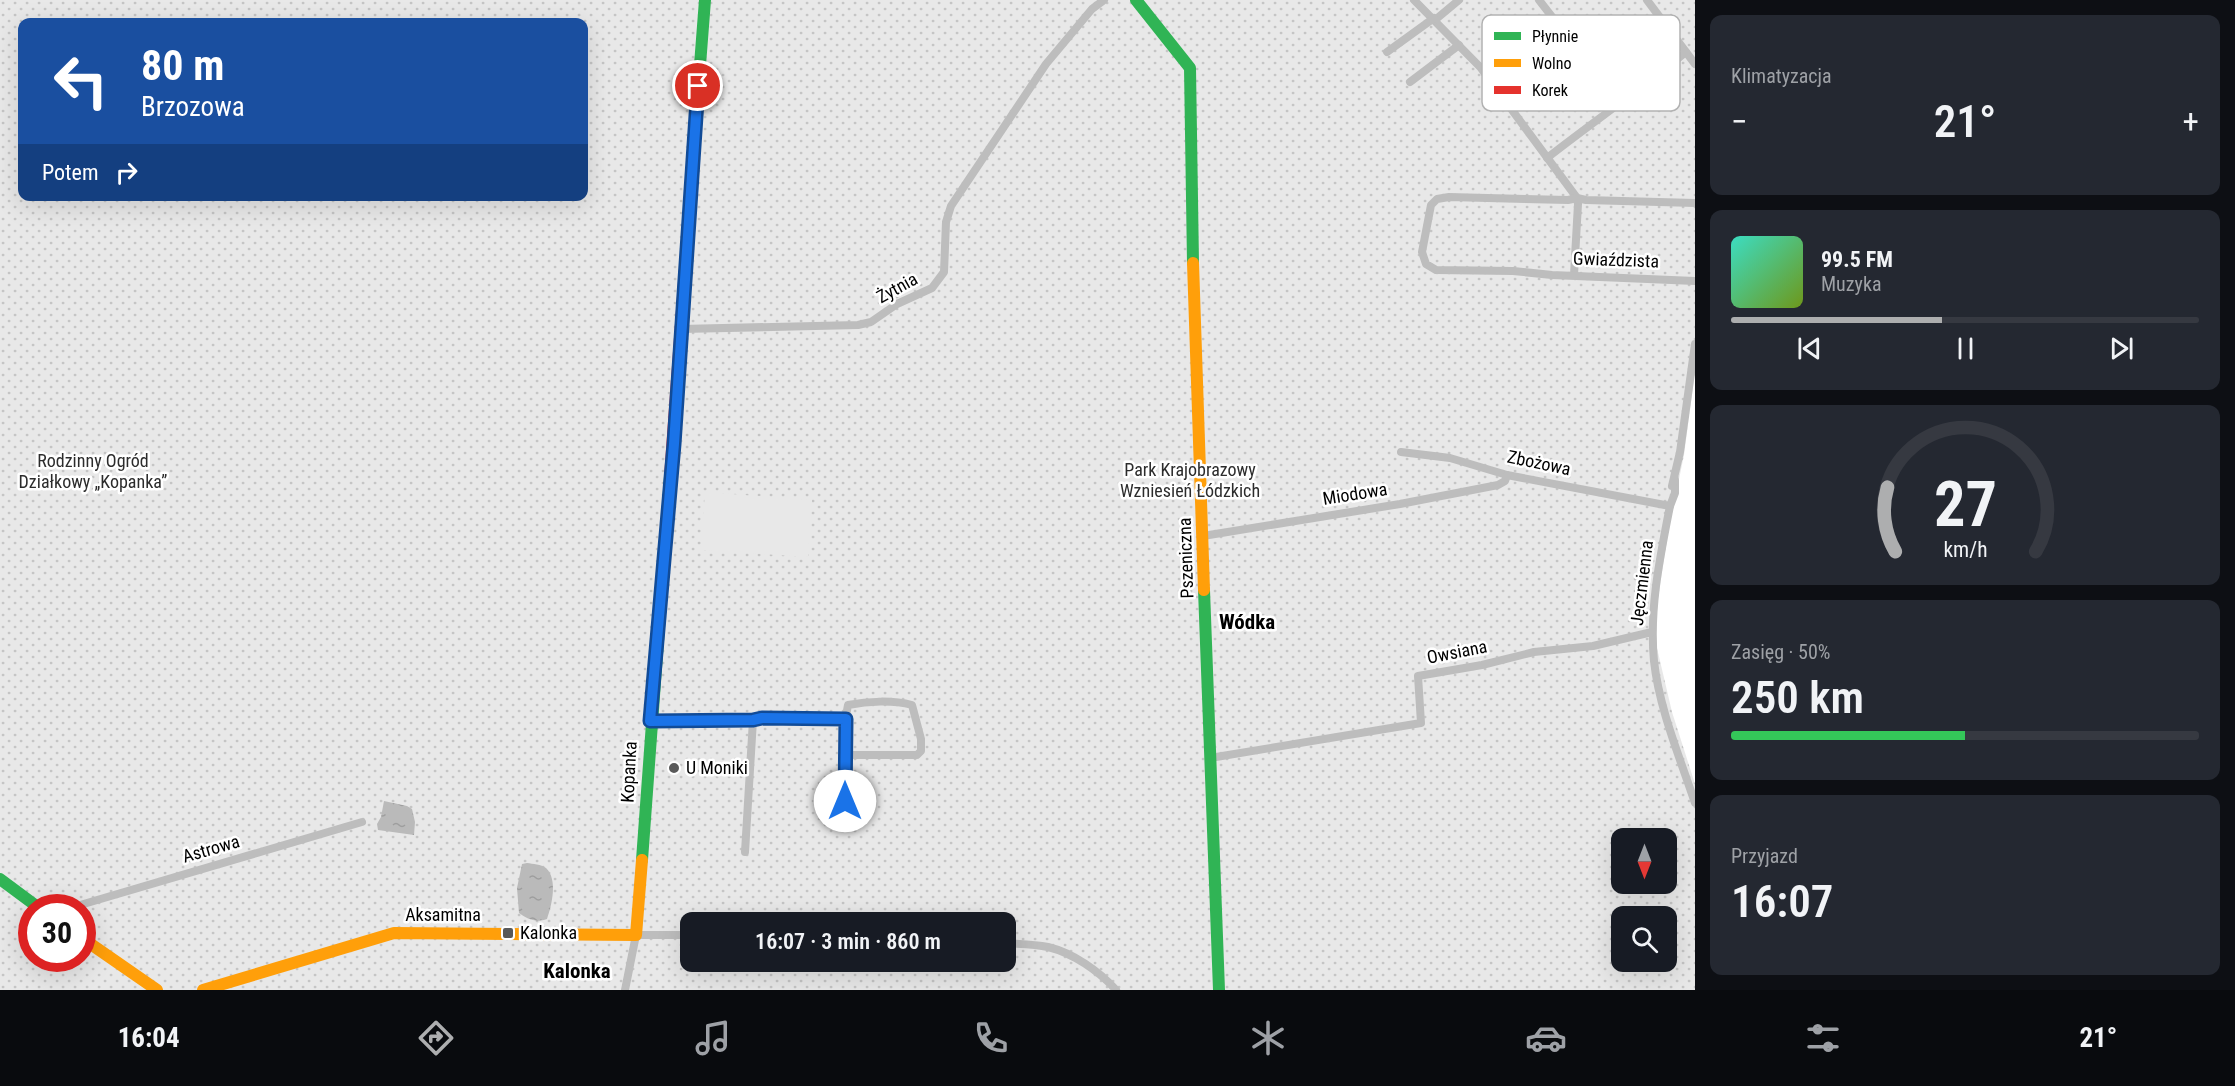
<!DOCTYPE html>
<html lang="pl">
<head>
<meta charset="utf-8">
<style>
	body { margin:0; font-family:"Roboto Condensed",sans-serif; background:#242831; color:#f1f3f6; height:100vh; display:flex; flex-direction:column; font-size:22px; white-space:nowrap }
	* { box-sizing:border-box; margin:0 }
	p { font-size:20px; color:#9ea1a6 }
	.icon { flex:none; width:33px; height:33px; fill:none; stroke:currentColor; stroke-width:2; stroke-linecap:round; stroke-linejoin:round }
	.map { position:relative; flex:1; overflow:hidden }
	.panel { display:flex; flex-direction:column; gap:15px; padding:15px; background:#0d0f14; width:540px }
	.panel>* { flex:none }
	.hud { position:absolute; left:18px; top:18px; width:570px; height:183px; border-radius:12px; box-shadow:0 6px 24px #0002; background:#1a4fa0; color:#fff; overflow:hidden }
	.needle { width:39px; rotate:180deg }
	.tools { position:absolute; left:1611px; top:828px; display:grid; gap:12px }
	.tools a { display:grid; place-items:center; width:66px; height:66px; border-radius:12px; background:#171b24; box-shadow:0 6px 24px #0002; font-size:30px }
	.speed { position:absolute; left:18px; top:894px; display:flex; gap:12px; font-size:30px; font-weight:700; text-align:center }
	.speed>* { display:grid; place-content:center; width:78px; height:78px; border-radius:50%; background:#171b24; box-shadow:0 6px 24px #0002; line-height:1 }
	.speed .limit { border:9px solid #d22; background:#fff; color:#111 }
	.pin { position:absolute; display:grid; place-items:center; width:51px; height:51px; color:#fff; margin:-26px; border:3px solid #fff; border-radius:50%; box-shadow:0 2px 6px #0007 }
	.me { position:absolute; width:66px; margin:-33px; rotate:0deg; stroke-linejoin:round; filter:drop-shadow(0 0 4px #0008) }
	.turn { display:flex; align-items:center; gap:21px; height:126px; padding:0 24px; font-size:27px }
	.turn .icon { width:78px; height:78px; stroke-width:2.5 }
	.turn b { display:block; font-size:42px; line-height:51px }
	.then { display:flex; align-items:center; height:57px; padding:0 24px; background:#0003; gap:12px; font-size:22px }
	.big { font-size:45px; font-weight:600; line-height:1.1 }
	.panel .tile { flex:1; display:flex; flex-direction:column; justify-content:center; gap:9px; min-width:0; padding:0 21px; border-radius:12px; background:#242831 }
	.panel .dial { align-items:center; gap:0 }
	.dial svg { height:156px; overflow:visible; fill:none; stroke:#363941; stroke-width:7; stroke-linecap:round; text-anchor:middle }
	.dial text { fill:#f1f3f6; stroke:none }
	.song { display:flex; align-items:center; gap:18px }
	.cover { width:72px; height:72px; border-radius:9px; background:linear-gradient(135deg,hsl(170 70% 55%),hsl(80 70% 35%)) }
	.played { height:6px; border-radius:3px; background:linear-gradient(90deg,#adaeaf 45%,#363941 45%) }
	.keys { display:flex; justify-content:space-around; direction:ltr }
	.heat { display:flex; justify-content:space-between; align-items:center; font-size:33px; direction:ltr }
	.charge { height:9px; border-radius:4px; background:linear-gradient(90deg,#34c759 50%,#363941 0) }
	.trip { position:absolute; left:680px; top:912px; width:336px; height:60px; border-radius:12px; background:#171b24; box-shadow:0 6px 24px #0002; font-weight:600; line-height:60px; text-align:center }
	.menu { display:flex; height:96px; justify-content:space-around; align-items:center; background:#090b0e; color:#9ea1a6 }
	.menu .icon { width:42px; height:42px }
	.menu .selected { color:#adaeaf }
	.menu b { font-size:27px; color:#f1f3f6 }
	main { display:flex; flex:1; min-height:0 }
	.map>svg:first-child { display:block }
</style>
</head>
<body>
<main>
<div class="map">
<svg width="1695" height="990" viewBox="0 0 1695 990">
	<defs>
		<pattern id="park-dots" width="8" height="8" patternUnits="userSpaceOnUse" patternTransform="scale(1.5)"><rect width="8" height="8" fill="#e8e8e8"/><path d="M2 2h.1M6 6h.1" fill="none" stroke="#c5c5c5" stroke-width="1.8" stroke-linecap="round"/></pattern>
		<pattern id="water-ripples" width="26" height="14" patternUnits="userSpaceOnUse" patternTransform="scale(1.5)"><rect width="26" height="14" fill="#bababa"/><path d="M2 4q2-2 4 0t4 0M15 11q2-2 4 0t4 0" fill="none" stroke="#9e9e9e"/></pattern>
	</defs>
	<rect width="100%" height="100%" fill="#fff"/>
	<path fill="url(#park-dots)" fill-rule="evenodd" d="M0 0H1695V372L1684 455 1668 533 1653 631 1672 712 1695 784V990H0ZM22 22H584V196H22ZM1622 838H1666V884H1622ZM32 908H82V958H32ZM1622 916H1666V962H1622ZM690 922H1005V962H690Z"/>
	<polygon fill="#e8e8e8" points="705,492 812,500 808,557 701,550"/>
	<g fill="url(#water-ripples)">
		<polygon points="384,801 407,806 412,809 415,822 414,835 378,830 377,824 381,817"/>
		<path d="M527 863C533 864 541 864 546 868 558 879 552 905 547 919 536 923 527 919 519 913L517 888 522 864Z"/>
	</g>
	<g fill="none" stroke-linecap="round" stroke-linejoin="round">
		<g stroke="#bdbdbd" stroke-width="8">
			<polyline points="1414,0 1481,68 1577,198 1578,204 1574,275"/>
			<polyline points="1539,0 1619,103"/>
			<polyline points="1647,0 1695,64"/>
			<polyline points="1435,20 1459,0"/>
			<polyline points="1387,52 1434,18"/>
			<polyline points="1410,82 1459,45"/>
			<path d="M1547 158C1593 122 1641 89 1686 52"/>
			<polyline points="1695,203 1586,200 1577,198 1568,200 1449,197 1437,199 1431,205 1422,252 1426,264 1436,270 1513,271 1552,275 1695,281"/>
			<polyline points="681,329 858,325 871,322 897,304 932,288 944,272 946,222 951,206 1046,64 1092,9 1104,0"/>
			<polyline points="1401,452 1450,458 1507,475 1670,506"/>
			<path d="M1675 480V493L1670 506C1660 557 1649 609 1654 661 1659 708 1680 758 1695 803"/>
			<polyline points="1672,486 1680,452 1695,344"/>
			<polyline points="1203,536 1400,504 1498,485 1505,481 1507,475"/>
			<polyline points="650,721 753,720 762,718 846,719"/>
			<polyline points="1210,758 1421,723 1418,676 1482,665 1534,652 1593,646 1652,632"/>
			<path d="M845 801 846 716 848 705C868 701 893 700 912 705L921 739V751L917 755H846"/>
			<polyline points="745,852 753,720"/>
			<polyline points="70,908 362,822"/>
			<path d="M1005 943C1019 944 1034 944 1048 947 1073 953 1099 971 1116 990"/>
			<polyline points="625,990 636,935 690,935"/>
		</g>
		<g stroke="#30b455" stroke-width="12">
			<polyline points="1136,0 1190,68 1193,263"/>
			<polyline points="694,143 705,0"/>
			<polyline points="1204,590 1219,990"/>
			<polyline points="642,860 670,477"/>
			<polyline points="0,879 39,908"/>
		</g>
		<g stroke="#ff9f0a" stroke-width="12">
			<polyline points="1193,263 1204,590"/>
			<polyline points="82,938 157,990"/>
			<polyline points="203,990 394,933 636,935 642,860"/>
		</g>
		<polyline stroke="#e5322d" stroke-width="12" points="670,477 694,143"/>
	</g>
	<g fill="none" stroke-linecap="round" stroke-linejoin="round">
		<defs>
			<polyline id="route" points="698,86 674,444 650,721 753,720 762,718 846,719 845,801"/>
		</defs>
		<use href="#route" stroke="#114b97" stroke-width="15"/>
		<use href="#route" stroke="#1a73e8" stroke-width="10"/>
	</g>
	<g fill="#595959" stroke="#fff" stroke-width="2">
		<circle cx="674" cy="768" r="6"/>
		<rect x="502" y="927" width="12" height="12" rx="3"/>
	</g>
	<g text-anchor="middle" stroke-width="5" stroke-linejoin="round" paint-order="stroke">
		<g font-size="18" fill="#000" stroke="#fff">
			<text transform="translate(1616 260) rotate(2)" y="6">Gwiaździsta</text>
			<text transform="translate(897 288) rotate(-29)" y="6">Żytnia</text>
			<text transform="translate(1539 463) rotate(12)" y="6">Zbożowa</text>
			<text transform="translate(1355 494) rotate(-9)" y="6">Miodowa</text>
			<text transform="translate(1186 558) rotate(-92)" y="6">Pszeniczna</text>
			<text transform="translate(1642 583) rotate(-83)" y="6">Jęczmienna</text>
			<text transform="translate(1457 652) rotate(-11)" y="6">Owsiana</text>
			<text transform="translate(629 772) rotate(-87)" y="6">Kopanka</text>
			<text transform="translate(211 849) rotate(-16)" y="6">Astrowa</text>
			<text x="443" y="921">Aksamitna</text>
		</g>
		<g font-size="18" fill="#2c2c2c" stroke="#fff">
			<text x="93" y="467">Rodzinny Ogród<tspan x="93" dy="21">Działkowy „Kopanka”</tspan></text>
			<text x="1190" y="476">Park Krajobrazowy<tspan x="1190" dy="21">Wzniesień Łódzkich</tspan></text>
		</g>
		<g font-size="18" fill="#000" stroke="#fff" text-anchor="start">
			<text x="686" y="774">U Moniki</text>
			<text x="520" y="939">Kalonka</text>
		</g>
		<g font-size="21" font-weight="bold" fill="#000" stroke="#fff">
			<text x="1247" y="629">Wódka</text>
			<text x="577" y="978">Kalonka</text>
		</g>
	</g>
	<rect x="1482" y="15" width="198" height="96" rx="9" fill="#fff" stroke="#b2b2b2" stroke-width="1.5"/>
	<rect x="1494" y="32" width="27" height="8" fill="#30b455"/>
	<rect x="1494" y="59" width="27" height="8" fill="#ff9f0a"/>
	<rect x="1494" y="86" width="27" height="8" fill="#e5322d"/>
	<g font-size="16" fill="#000">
		<text x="1532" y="42">Płynnie</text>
		<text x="1532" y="69">Wolno</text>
		<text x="1532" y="96">Korek</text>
	</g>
</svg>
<div class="tools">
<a><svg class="needle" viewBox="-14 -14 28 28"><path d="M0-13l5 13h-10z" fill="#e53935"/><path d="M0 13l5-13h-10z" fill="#9ea1a6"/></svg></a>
<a><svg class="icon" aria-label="search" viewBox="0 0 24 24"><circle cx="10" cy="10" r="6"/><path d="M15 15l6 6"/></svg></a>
</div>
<div class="speed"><div class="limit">30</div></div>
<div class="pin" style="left:698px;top:86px;background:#d93025"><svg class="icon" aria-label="arrive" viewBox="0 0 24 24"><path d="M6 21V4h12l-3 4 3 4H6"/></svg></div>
<svg class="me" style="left:845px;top:801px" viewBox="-20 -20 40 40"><circle r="19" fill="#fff"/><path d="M0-13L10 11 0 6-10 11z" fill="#1a73e8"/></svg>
<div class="trip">16:07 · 3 min · 860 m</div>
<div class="hud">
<div class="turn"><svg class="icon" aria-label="left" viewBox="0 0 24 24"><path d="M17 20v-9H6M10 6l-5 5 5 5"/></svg><div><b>80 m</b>Brzozowa</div></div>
<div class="then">Potem<svg class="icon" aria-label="right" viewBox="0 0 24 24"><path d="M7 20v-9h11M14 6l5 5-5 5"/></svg></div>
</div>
</div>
<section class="panel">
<div class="tile"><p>Klimatyzacja</p>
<div class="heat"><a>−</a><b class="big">21°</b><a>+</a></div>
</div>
<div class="tile">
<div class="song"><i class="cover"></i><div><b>99.5 FM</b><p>Muzyka</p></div></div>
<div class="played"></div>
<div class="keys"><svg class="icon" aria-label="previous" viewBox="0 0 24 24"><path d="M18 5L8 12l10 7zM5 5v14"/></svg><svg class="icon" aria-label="pause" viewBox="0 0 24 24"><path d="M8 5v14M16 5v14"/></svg><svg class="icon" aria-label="next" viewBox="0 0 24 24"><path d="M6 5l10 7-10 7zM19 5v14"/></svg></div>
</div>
<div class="tile dial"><svg viewBox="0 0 100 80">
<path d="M14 69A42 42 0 1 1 86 69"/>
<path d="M14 69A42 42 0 0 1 10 36" stroke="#adaeaf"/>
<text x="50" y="56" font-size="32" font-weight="700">27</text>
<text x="50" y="72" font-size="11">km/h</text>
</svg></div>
<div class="tile"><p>Zasięg · 50%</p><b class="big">250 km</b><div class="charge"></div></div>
<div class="tile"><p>Przyjazd</p><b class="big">16:07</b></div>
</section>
</main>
<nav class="menu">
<b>16:04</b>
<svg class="icon selected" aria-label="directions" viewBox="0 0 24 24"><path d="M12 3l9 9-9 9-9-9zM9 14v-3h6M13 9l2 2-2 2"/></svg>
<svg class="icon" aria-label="music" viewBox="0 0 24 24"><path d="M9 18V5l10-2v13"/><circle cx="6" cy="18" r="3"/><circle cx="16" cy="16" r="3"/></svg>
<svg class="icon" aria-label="phone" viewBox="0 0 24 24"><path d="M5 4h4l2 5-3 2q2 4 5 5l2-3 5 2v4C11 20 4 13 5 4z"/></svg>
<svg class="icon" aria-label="climate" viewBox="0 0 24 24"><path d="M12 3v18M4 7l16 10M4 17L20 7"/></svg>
<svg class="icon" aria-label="car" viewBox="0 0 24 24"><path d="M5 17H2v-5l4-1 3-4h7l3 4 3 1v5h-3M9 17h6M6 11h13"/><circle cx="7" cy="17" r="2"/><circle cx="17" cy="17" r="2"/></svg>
<svg class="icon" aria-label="filters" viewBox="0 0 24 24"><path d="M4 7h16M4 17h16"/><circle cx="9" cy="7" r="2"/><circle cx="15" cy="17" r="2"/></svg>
<b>21°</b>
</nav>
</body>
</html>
